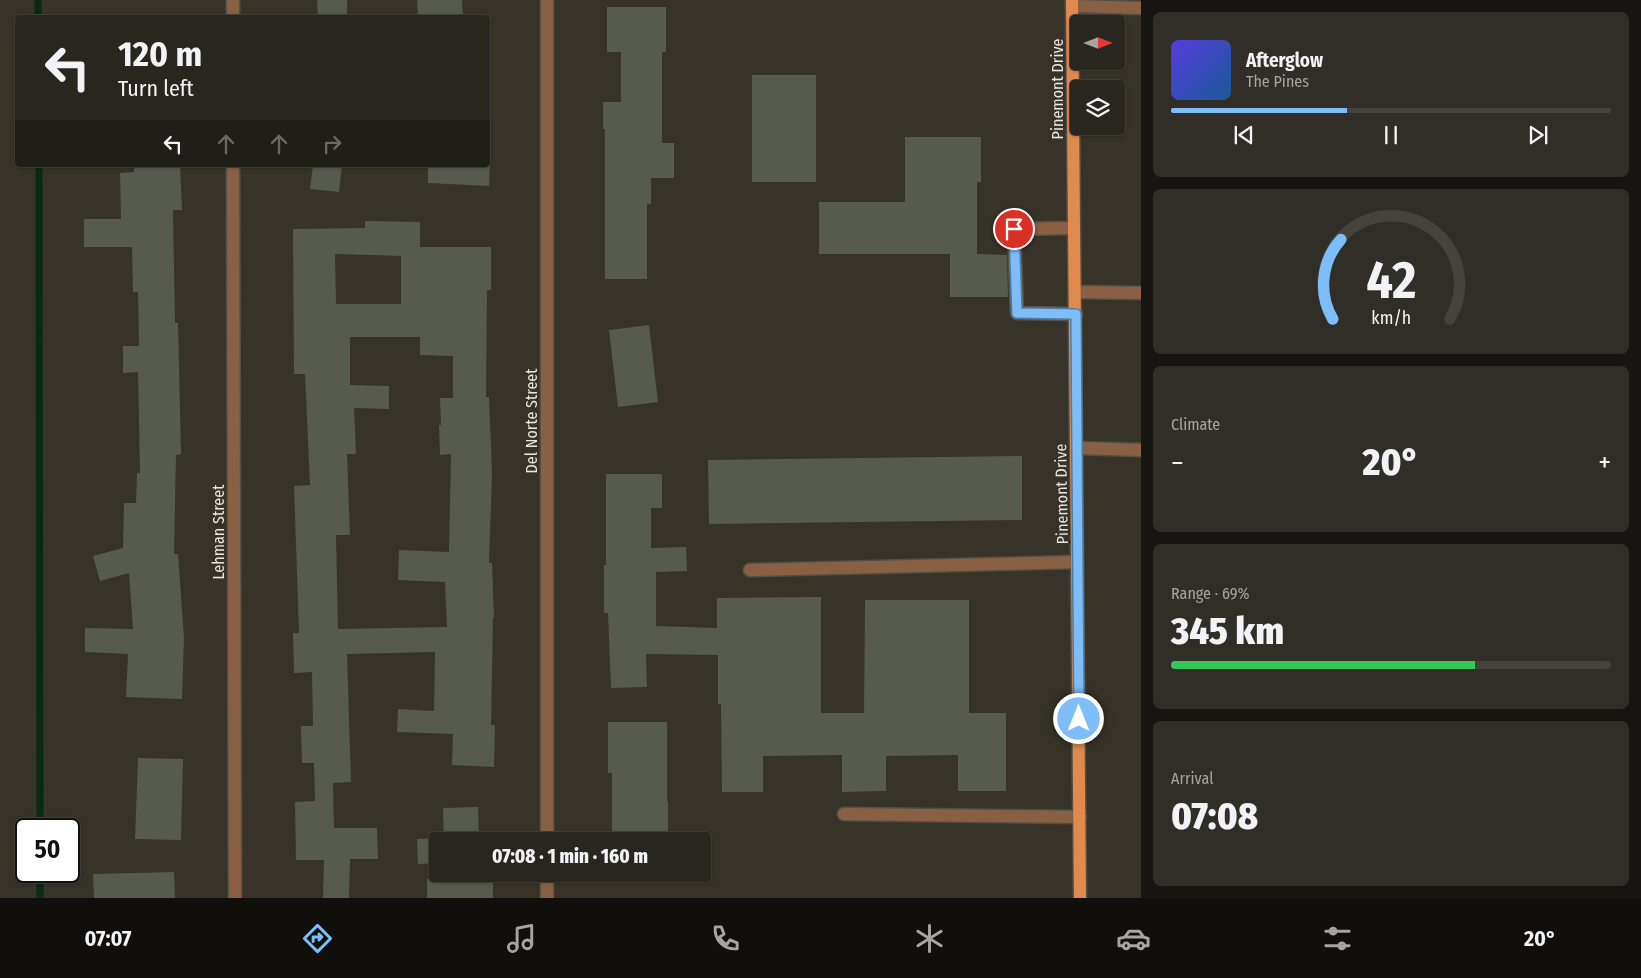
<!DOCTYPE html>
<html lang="en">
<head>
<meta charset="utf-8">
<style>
	body { margin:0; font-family:"Fira Sans Condensed",sans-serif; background:#312e28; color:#f1f3f6; height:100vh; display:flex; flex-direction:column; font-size:19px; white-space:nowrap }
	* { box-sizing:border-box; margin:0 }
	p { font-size:16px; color:#a5a5a4 }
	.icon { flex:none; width:28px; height:28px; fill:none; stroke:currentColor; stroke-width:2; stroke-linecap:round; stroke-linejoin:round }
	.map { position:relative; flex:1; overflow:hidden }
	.drawer { display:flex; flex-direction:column; gap:12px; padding:12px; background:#171511; width:500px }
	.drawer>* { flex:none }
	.banner { position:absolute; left:15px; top:15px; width:475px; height:152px; border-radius:5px; box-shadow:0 1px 4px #0004,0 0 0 1px #45433d; background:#29261f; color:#f1f3f6; overflow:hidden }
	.needle { width:32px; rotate:90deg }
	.controls { position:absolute; left:1070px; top:15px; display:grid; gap:10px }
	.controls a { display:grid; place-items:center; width:55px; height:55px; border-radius:5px; background:#29261f; box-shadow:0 1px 4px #0004,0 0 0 1px #45433d; font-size:25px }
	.speed { position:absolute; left:15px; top:818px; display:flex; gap:10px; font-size:25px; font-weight:700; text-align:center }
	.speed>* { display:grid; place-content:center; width:65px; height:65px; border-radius:50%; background:#29261f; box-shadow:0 1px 4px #0004,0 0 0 1px #45433d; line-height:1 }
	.speed .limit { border:2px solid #111; border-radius:8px; background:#fff; color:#111 }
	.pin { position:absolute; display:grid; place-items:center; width:42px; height:42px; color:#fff; margin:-21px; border:2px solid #fff; border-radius:50%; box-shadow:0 1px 5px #0007 }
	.me { position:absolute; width:55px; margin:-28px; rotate:0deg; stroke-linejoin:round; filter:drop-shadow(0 0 4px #0008) }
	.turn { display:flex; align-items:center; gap:18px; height:105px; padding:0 20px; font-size:22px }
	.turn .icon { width:65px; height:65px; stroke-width:2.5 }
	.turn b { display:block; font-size:35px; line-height:42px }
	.lanes { display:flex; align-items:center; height:48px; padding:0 20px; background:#0003; justify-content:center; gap:25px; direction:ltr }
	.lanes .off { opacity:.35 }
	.big { font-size:38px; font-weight:800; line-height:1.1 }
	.drawer .widget { flex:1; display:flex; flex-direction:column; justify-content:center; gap:8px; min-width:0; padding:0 18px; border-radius:8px; background:#312e28 }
	.drawer .dial { align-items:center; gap:0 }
	.dial svg { height:130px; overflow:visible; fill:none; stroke:#45433d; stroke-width:7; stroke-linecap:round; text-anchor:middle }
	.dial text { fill:#f1f3f6; stroke:none }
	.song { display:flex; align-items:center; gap:15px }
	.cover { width:60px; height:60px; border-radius:8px; background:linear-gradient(135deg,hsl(250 70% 55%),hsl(210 70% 35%)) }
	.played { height:5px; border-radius:2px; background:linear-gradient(90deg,#7dbef9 40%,#45433d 40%) }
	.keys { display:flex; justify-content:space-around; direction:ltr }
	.heat { display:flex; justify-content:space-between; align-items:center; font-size:28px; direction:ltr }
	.charge { height:8px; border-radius:4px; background:linear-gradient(90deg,#34c759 69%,#45433d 0) }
	.trip { position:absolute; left:429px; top:832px; width:282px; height:50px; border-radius:5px; background:#29261f; box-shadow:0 1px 4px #0004,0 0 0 1px #45433d; font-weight:800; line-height:50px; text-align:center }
	.tab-bar { display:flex; height:80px; justify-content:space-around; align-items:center; background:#100f0c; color:#a5a5a4 }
	.tab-bar .icon { width:35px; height:35px }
	.tab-bar .selected { color:#7dbef9 }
	.tab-bar b { font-size:22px; color:#f1f3f6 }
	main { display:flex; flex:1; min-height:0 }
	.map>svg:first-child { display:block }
</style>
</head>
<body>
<main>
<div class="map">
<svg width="1141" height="898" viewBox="0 0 1141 898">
	<rect width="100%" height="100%" fill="#373329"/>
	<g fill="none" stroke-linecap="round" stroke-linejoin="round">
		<g stroke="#092913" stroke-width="7">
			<polyline points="38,0 38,18"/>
			<polyline points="39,165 40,829"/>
			<polyline points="40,871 40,898"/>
		</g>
	</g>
	<g fill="#575a4f" fill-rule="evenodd">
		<polygon points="317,0 347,0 347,18 318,18"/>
		<polygon points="417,0 462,0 463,18 418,18"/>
		<polygon points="607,7 666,7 666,52 662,52 662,143 674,143 674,178 651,178 651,204 647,204 647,279 605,279 605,129 603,129 603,102 621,102 621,52 607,52"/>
		<rect x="752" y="75" width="64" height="107"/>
		<polygon points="905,137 981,137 981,182 977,182 977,254 1007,255 1008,297 950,297 950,254 819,254 819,202 905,202"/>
		<polygon points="134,165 180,165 182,210 173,210 175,323 178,323 181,454 176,455 174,554 178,554 184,638 182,699 126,697 128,654 85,652 85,628 133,629 129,573 100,581 93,556 123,548 124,503 136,503 137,473 140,473 138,372 123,373 123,346 139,346 138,292 133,292 132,247 84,247 84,219 121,219 120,173 134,172"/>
		<polygon points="313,165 342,165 339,192 310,189"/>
		<polygon points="428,165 490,165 489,186 428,183"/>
		<path d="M365 221 420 222V247H491V290H487L486 397H489L492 473 489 563H492L494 618H493L491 725H495L494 767 452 765 453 734 397 732 398 709 434 711 435 652 347 654 351 782 333 783 334 828H377L378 859H350L349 898H323L324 860H296L295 802 315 801 314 763H302L301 726H313L312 672 294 673 293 633H299L294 486 310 485 305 374H294L293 229 365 228ZM335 254 401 256V304H336ZM350 337H420V355L453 356V398H440L441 425H439L440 455 451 454 449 552 399 550 398 580 445 582 447 627 338 629 336 535H350L347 454H356L354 408 389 409V386L350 385Z"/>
		<polygon points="649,325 658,402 618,407 609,330"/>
		<polygon points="1022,456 1022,520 709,524 708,460"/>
		<polygon points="606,474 662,474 662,508 651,508 651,548 686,547 687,571 656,572 656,626 717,628 717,598 821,597 821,713 864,713 865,600 969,600 969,713 1006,713 1006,791 958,791 958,755 886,756 886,791 842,792 842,755 763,756 763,792 722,792 721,704 718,704 718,655 646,654 647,687 611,688 608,613 604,613 604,565 606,565"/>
		<polygon points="608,722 667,722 667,801 668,801 668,841 612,841 612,773 608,773"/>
		<polygon points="138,758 183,759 181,840 135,839"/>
		<polygon points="478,807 479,841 444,841 443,808"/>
		<polygon points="438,838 438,863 418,864 417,839"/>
		<polygon points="174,872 175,898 94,898 93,874"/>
		<rect x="427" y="879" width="66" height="19"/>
	</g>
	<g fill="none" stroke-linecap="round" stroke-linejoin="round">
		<defs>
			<g id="minor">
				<polyline points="233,0 233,18"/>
				<polyline points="547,0 547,841"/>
				<polyline points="1072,6 1141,8"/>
				<polyline points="233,165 235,898"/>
				<polyline points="1074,228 1014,229 1017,313 1076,314"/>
				<polyline points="1075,292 1141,293"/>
				<polyline points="1076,448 1141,450"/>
				<polyline points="750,570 1077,562"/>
				<polyline points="844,814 1080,817"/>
				<polyline points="547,874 547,898"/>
			</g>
			<polyline id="major" points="1072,0 1080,898"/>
		</defs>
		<use href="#minor" stroke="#545046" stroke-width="15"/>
		<use href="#major" stroke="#545046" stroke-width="15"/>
		<use href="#minor" stroke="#8a6045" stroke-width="12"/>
		<use href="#major" stroke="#e08a4e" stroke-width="12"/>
	</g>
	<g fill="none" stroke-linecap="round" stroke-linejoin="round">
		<defs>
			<polyline id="route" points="1014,229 1017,313 1076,314 1079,719"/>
		</defs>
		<use href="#route" stroke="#517ca2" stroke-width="12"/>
		<use href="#route" stroke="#7dbef9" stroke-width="9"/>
	</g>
	<g text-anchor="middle" stroke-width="5" stroke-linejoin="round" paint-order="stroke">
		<g font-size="16" fill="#eae7e1" stroke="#373329">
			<text transform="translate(1057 89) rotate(-90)" y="6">Pinemont Drive</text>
			<text transform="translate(531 421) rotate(-90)" y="6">Del Norte Street</text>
			<text transform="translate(1061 494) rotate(-91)" y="6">Pinemont Drive</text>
			<text transform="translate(218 532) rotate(-90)" y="6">Lehman Street</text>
		</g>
	</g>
</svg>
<div class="controls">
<a><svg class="needle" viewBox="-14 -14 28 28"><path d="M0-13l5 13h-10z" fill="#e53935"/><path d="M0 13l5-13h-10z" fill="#a5a5a4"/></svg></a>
<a><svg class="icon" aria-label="layers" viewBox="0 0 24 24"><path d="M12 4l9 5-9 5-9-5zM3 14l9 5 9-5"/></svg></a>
</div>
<div class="speed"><div class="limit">50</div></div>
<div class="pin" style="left:1014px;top:229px;background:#d93025"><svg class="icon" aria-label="arrive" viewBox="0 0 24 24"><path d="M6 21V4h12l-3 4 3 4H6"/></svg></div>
<svg class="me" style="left:1079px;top:719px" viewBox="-20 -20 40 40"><circle r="17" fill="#7dbef9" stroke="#fff" stroke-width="3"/><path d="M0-11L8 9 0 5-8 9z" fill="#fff"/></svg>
<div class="trip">07:08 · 1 min · 160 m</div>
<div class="banner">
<div class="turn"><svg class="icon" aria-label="left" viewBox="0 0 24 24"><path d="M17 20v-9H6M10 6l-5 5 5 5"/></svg><div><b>120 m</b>Turn left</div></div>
<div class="lanes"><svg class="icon" aria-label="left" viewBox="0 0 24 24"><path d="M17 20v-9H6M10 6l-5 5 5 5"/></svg><svg class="icon off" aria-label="ahead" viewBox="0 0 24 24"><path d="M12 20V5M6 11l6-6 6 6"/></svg><svg class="icon off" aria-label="ahead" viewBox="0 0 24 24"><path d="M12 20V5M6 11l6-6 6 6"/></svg><svg class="icon off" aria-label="right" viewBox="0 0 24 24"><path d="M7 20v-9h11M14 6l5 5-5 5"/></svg></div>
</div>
</div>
<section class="drawer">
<div class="widget">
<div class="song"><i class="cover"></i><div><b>Afterglow</b><p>The Pines</p></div></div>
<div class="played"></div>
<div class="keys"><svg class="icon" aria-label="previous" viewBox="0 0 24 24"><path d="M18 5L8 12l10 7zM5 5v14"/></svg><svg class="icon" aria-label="pause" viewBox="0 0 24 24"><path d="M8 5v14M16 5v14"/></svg><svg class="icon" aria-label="next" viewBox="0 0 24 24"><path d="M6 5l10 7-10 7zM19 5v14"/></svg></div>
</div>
<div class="widget dial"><svg viewBox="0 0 100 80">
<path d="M14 69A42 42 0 1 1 86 69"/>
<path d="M14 69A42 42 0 0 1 19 20" stroke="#7dbef9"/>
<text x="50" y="56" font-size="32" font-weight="700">42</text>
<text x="50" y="72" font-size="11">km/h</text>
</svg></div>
<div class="widget"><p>Climate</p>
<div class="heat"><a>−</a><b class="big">20°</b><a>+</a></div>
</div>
<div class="widget"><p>Range · 69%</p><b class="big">345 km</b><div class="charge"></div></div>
<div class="widget"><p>Arrival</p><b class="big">07:08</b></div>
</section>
</main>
<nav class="tab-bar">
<b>07:07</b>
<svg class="icon selected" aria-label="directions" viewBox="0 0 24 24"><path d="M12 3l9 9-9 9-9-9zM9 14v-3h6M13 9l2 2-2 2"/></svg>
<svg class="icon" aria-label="music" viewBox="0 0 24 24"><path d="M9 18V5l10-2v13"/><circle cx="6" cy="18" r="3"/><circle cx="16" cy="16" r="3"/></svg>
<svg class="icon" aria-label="phone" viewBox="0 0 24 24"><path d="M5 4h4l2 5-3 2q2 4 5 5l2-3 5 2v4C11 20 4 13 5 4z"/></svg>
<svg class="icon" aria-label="climate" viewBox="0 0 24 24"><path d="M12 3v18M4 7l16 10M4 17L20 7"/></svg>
<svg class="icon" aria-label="car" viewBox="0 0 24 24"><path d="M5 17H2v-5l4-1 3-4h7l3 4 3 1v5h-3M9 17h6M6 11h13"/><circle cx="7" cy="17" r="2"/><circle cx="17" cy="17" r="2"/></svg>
<svg class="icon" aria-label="filters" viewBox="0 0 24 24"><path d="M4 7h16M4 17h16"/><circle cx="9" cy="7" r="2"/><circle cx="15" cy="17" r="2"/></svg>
<b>20°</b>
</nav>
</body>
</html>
